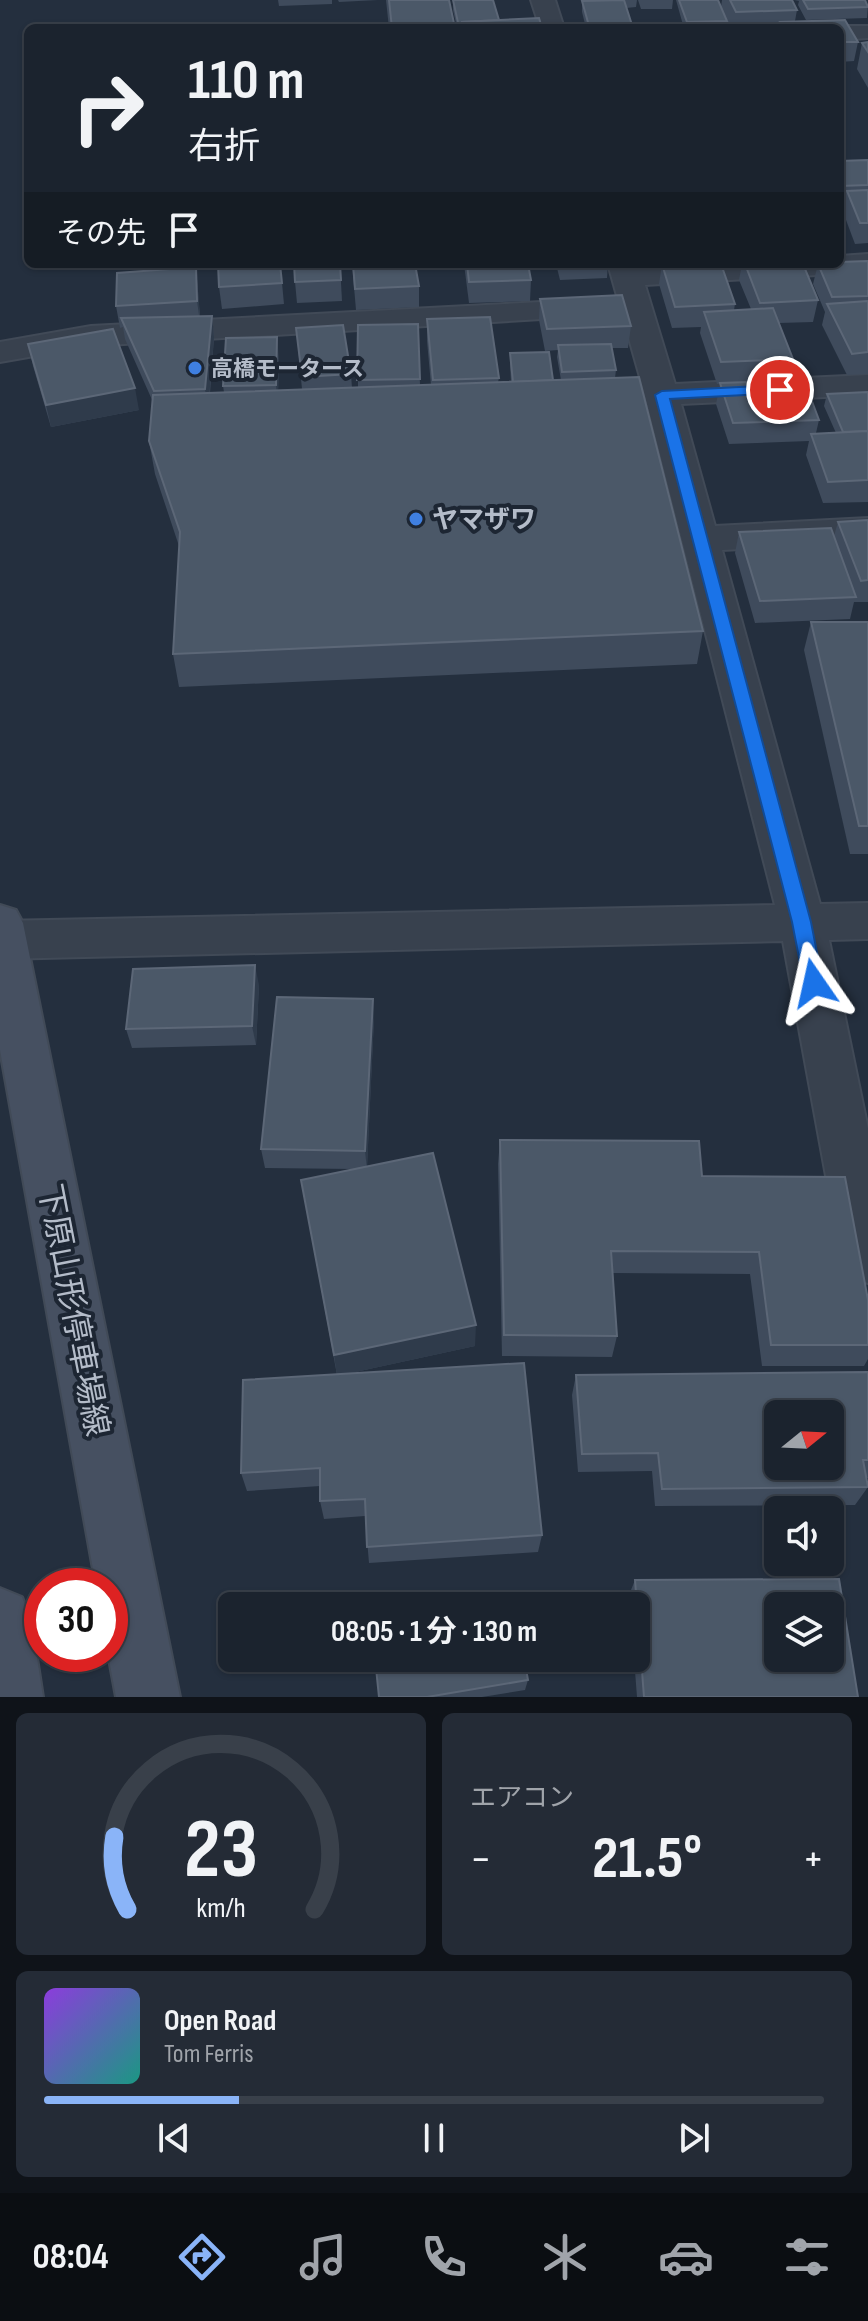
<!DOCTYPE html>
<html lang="ja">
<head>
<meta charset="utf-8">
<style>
	body { margin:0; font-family:"Sofia Sans Condensed","Noto Sans JP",sans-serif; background:#242b36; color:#f1f3f6; height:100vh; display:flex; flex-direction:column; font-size:30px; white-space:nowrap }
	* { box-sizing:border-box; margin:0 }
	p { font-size:26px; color:#a0a4aa }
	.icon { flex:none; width:44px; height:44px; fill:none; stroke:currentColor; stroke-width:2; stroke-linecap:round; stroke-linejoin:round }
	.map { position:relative; height:1697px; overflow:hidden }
	.details { display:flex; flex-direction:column; gap:16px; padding:16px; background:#0f1319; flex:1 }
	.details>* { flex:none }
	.guide { position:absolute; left:24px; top:24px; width:820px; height:244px; border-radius:12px; box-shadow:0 2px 6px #0004,0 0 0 2px #39404a; background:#1b232e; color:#f1f3f6; overflow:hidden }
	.needle { width:52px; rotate:72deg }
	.controls { position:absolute; left:764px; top:1400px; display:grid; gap:16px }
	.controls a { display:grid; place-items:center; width:80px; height:80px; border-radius:12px; background:#1b232e; box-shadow:0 2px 6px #0004,0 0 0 2px #39404a; font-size:40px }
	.speed { position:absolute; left:24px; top:1568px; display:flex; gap:16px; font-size:40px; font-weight:700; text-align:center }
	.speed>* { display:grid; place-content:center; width:104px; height:104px; border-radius:50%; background:#1b232e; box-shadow:0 2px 6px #0004,0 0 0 2px #39404a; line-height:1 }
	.speed .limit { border:12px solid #d22; background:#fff; color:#111 }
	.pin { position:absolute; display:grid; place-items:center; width:68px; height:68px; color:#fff; margin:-34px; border:4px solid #fff; border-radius:50%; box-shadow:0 2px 8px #0007 }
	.me { position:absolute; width:88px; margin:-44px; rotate:349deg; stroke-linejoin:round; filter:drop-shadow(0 0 6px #0008) }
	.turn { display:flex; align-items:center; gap:28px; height:168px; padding:0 32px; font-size:36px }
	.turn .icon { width:104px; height:104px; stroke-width:2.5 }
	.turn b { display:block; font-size:56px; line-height:68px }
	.then { display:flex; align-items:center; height:76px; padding:0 32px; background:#0003; gap:16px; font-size:30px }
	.big { font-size:60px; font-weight:700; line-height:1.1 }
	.details .tile { flex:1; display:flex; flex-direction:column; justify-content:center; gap:12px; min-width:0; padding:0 28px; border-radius:12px; background:#242b36 }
	.details .dial { align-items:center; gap:0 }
	.dial svg { height:208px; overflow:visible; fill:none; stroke:#39404a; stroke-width:7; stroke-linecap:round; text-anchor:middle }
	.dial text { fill:#f1f3f6; stroke:none }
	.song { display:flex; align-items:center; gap:24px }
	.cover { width:96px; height:96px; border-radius:12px; background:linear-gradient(135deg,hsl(270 70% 55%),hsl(170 70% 35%)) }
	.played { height:8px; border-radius:4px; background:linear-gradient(90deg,#8ab4f8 25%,#39404a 25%) }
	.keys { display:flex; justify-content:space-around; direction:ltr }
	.heat { display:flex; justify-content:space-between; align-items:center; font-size:44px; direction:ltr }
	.details .tiles { flex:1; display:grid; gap:16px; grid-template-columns:1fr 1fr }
	.tile:last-child { grid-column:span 2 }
	.trip { position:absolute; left:218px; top:1592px; width:432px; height:80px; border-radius:12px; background:#1b232e; box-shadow:0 2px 6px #0004,0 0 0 2px #39404a; font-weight:700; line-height:80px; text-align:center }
	.tab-bar { display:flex; height:128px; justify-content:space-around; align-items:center; background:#0b0e12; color:#a0a4aa }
	.tab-bar .icon { width:56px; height:56px }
	.tab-bar .active { color:#8ab4f8 }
	.tab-bar b { font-size:36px; color:#f1f3f6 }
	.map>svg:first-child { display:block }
</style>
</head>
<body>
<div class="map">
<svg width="868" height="1697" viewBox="0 0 868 1697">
	<rect width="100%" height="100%" fill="#242f3e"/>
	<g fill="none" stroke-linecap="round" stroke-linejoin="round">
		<defs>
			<g id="street">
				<polygon points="531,0 555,0 564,28 540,28"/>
				<polygon points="840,26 868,26 868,38 840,40 840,28 831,28"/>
				<polygon points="868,254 868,272 645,285 675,384 868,375 868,395 681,404 715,526 868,518 868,542 722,550 820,904 868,903 868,939 829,940 868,1129 868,1283 849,1276 841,1258 783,941 0,959 0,921 775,905 645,395 608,264 638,264 639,267 840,264 840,256"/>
				<polygon points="597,299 608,301 613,308 608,315 91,346 0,362 0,342 91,326"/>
			</g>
			<g id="secondary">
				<polygon points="0,905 16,910 23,923 180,1697 116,1697 108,1654 110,1586 96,1586 0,1050"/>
				<polygon points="0,1588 22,1597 31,1619 43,1697 0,1697"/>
			</g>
		</defs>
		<use href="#street" stroke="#414a57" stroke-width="4"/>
		<use href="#secondary" stroke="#414a57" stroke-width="4"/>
		<use href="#street" fill="#38414e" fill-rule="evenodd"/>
		<use href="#secondary" fill="#465061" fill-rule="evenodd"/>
	</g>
	<g fill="#3f4b5c">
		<polygon points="278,0 332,0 332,4 279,6"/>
		<polygon points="338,0 378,0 339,2"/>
		<polygon points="386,0 449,0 455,28 389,28"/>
		<polygon points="453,0 499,20 542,28 457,28 453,10"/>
		<polygon points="588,0 637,0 636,7 626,8 632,27 683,25 676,0 718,0 721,7 722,0 792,0 797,10 795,21 845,20 858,42 854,61 840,62 840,28 731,28 722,10 727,21 726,28 586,28 582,12 582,1 589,1"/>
		<polygon points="638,0 673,0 672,9 641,9"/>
		<polygon points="794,0 865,0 868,5 867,18 806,20 798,5 799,1"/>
		<polygon points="868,42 868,88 857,69 862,43"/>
		<polygon points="868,160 868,243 855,244 843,212 844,206 840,207 840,161"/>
		<polygon points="868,261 868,374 847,375 822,325 825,312 813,284 818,264"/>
		<polygon points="340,264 342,301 297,303 295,282"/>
		<polygon points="352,264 415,264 419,286 419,307 356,310"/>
		<polygon points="464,264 528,264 531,280 530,301 469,303"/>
		<polygon points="556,264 608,264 607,278 560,280"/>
		<polygon points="662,264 735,304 734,310 751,309 739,280 742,264 803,264 818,300 813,322 779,323 793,359 789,380 819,420 816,433 836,433 824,406 827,394 868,392 868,502 823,503 806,455 809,441 729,444 716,404 720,384 717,384 700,333 701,327 672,328 659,284"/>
		<polygon points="196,267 200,316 212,316 214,337 210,393 224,392 223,386 279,358 278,390 302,389 296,328 351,374 352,388 358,387 358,325 418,324 420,385 431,385 427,341 427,319 499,378 498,382 511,382 510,364 510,353 553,380 561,380 557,357 558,350 545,351 539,320 540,299 631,326 628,348 612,348 616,370 615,378 703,631 697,664 179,687 173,654 179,546 155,474 149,441 153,402 125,339 123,327 120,328 116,306"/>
		<polygon points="282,283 284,304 222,309 219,287"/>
		<polygon points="28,344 139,410 51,427 33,366"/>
		<polygon points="868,520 868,602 854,602 850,619 755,623 735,553 739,532 834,536 838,522"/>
		<polygon points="811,622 868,622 868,854 850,854 804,650"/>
		<polygon points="259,985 256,1045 132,1048 126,1029"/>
		<polygon points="374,1018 367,1166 475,1346 346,1374 542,1535 538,1552 369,1563 365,1516 324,1519 320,1501 320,1486 247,1491 241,1473 337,1375 301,1180 354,1169 265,1168 261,1149"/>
		<polygon points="500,1140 702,1176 868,1300 868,1359 864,1366 762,1366 750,1274 613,1273 617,1336 612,1357 502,1356 498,1164"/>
		<polygon points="868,1372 868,1478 866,1478 868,1487 855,1505 655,1506 652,1471 578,1472 572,1395 576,1375"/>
		<polygon points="635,1580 858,1697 637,1697 634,1658 636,1658 636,1606 630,1606 629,1595"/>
		<polygon points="528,1680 525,1690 482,1697 379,1697"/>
	</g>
	<g fill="#2f3b4b">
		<polygon points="196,267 198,289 200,322 197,301"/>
		<polygon points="212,316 214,337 208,411 205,389"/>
		<polygon points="277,337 279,358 278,406 276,385"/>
		<polygon points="135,388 139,410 51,427 46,405"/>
		<polygon points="255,965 259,985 256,1045 252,1026"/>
		<polygon points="373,999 374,1018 367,1169 365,1151"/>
		<polygon points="476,1325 475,1346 337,1376 334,1355"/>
	</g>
	<g fill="#4b5868" stroke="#5c6777" stroke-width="2" fill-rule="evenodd">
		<polygon points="389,0 449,0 455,28 392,28"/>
		<polygon points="453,0 493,0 499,20 462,22 462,26 459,27"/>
		<polygon points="624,0 632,25 589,26 582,1"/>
		<polygon points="679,0 718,0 727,21 687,22"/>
		<polygon points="730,0 792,0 797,10 736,12"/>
		<polygon points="803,0 865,0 868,7 808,9"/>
		<polygon points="539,18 542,28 463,28 462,22"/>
		<polygon points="845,20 858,42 840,42 840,28 783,28 780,22"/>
		<polygon points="713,24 715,28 610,27"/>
		<polygon points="868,42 868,52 862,43"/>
		<polygon points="868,160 868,185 840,186 840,161"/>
		<polygon points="868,190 868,223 860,223 847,191"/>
		<polygon points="868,261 868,296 832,297 818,264 840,264 840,262"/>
		<polygon points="218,264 280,264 282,283 219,287"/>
		<polygon points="294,264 340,264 341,280 295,282"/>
		<polygon points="353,264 415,264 419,286 355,289"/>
		<polygon points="467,264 528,264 531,280 469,282"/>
		<polygon points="662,264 721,264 735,304 675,307"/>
		<polygon points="745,264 803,264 818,300 760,303"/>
		<polygon points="196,267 197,301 116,306 117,273"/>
		<polygon points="622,295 631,326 547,329 540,299"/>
		<polygon points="868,301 868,352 852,354 827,304"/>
		<polygon points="773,308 793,359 721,362 704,312"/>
		<polygon points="212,316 205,389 154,391 121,318"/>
		<polygon points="490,317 499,378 433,380 427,319"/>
		<polygon points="418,324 420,379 357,380 358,325"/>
		<polygon points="343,325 351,374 302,377 296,328"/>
		<polygon points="113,329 135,388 46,405 28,344"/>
		<polygon points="277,337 276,385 223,386 226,338"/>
		<polygon points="611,344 616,370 562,372 558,345"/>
		<polygon points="549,352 553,380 513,382 510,353"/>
		<polygon points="639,377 703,631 173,654 180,532 149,441 153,395"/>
		<polygon points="804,380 819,420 733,423 720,383"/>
		<polygon points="868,392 868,431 843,432 827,394"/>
		<polygon points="868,431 868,480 828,482 811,434"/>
		<polygon points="868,520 868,580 861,581 838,522"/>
		<polygon points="831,528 856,597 760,601 739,532"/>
		<polygon points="811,622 868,622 868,826 859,826"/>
		<polygon points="255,965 252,1026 126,1029 133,969"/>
		<polygon points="277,997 373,999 365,1151 261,1149"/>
		<polygon points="500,1140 699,1141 702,1176 845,1177 868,1300 868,1345 771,1345 759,1252 611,1251 617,1336 504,1335"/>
		<polygon points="433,1153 476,1325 334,1355 301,1180"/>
		<polygon points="524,1363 542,1535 367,1547 365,1499 320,1501 320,1468 241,1473 243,1380"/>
		<path d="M868 1372V1460H863L868 1487 662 1489 658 1453 582 1454 576 1375ZM778 1414H830V1466H778Z"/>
		<path d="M839 1579 858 1697H644L635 1580ZM778 1606H830V1658H778Z"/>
		<polygon points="514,1599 515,1606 468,1606"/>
		<polygon points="375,1658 524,1658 528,1680 427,1697 379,1697"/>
	</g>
	<polygon fill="#1a73e8" stroke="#114b97" stroke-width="2" points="780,385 785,387 785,393 670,399 811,922 823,983 820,989 807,989 804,983 792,922 655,395 662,391"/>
	<g fill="#3f7fe0" stroke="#1d2633" stroke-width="3">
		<circle cx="195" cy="368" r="8"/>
		<circle cx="416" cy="519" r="8"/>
	</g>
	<g text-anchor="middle" stroke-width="8" stroke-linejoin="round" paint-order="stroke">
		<g font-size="22" font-weight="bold" fill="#b4bcc9" stroke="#1d2633" text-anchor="start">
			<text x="211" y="376">高橋モータース</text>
		</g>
		<g font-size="26" font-weight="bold" fill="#b4bcc9" stroke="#1d2633" text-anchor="start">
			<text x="432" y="528">ヤマザワ</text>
		</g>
		<g font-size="32" fill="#b4bcc9" stroke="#1d2633">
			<text transform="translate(74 1310) rotate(79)" y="11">下原山形停車場線</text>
		</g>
	</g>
</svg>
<div class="controls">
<a><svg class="needle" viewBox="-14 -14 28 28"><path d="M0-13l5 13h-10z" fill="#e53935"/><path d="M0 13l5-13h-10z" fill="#a0a4aa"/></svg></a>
<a><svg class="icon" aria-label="sound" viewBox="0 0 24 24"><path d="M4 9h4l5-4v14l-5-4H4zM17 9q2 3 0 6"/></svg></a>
<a><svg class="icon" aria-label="layers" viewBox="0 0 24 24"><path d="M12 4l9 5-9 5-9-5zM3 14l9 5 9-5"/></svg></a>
</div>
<div class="speed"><div class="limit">30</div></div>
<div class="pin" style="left:780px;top:390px;background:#d93025"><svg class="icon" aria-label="arrive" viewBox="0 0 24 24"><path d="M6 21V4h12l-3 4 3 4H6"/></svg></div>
<svg class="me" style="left:814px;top:983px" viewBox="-20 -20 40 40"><path d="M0-17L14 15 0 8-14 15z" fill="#1a73e8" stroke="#fff" stroke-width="4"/></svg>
<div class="trip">08:05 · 1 分 · 130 m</div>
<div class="guide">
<div class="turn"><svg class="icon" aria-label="right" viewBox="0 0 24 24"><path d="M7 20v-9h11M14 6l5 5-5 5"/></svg><div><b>110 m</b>右折</div></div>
<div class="then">その先<svg class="icon" aria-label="arrive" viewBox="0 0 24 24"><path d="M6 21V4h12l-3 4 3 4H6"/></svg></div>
</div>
</div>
<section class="details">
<div class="tiles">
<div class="tile dial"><svg viewBox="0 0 100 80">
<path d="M14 69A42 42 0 1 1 86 69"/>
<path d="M14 69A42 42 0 0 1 9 41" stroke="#8ab4f8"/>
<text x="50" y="56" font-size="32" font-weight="700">23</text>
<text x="50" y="72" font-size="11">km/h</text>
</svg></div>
<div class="tile"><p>エアコン</p>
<div class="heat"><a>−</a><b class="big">21.5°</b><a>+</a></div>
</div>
<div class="tile">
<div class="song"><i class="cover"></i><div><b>Open Road</b><p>Tom Ferris</p></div></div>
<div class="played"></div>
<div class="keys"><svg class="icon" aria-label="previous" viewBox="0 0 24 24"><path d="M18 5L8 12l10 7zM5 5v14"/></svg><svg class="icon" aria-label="pause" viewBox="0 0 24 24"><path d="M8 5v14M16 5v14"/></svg><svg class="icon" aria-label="next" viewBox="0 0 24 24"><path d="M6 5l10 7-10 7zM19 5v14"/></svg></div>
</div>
</div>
</section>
<nav class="tab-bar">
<b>08:04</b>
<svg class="icon active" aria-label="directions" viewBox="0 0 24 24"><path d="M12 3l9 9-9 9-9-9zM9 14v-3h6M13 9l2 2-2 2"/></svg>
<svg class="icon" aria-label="music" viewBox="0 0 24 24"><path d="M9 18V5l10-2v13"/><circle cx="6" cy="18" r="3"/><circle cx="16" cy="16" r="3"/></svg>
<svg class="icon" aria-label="phone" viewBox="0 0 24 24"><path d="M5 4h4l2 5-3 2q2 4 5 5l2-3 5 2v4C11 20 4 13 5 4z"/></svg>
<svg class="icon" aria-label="climate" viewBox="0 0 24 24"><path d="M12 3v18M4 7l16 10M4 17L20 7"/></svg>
<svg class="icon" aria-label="car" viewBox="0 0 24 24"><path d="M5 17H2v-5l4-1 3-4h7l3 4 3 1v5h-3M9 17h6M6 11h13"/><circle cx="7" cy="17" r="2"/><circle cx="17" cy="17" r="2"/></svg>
<svg class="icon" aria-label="filters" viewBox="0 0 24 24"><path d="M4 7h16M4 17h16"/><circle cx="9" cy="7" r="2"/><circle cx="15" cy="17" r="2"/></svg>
</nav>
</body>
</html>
